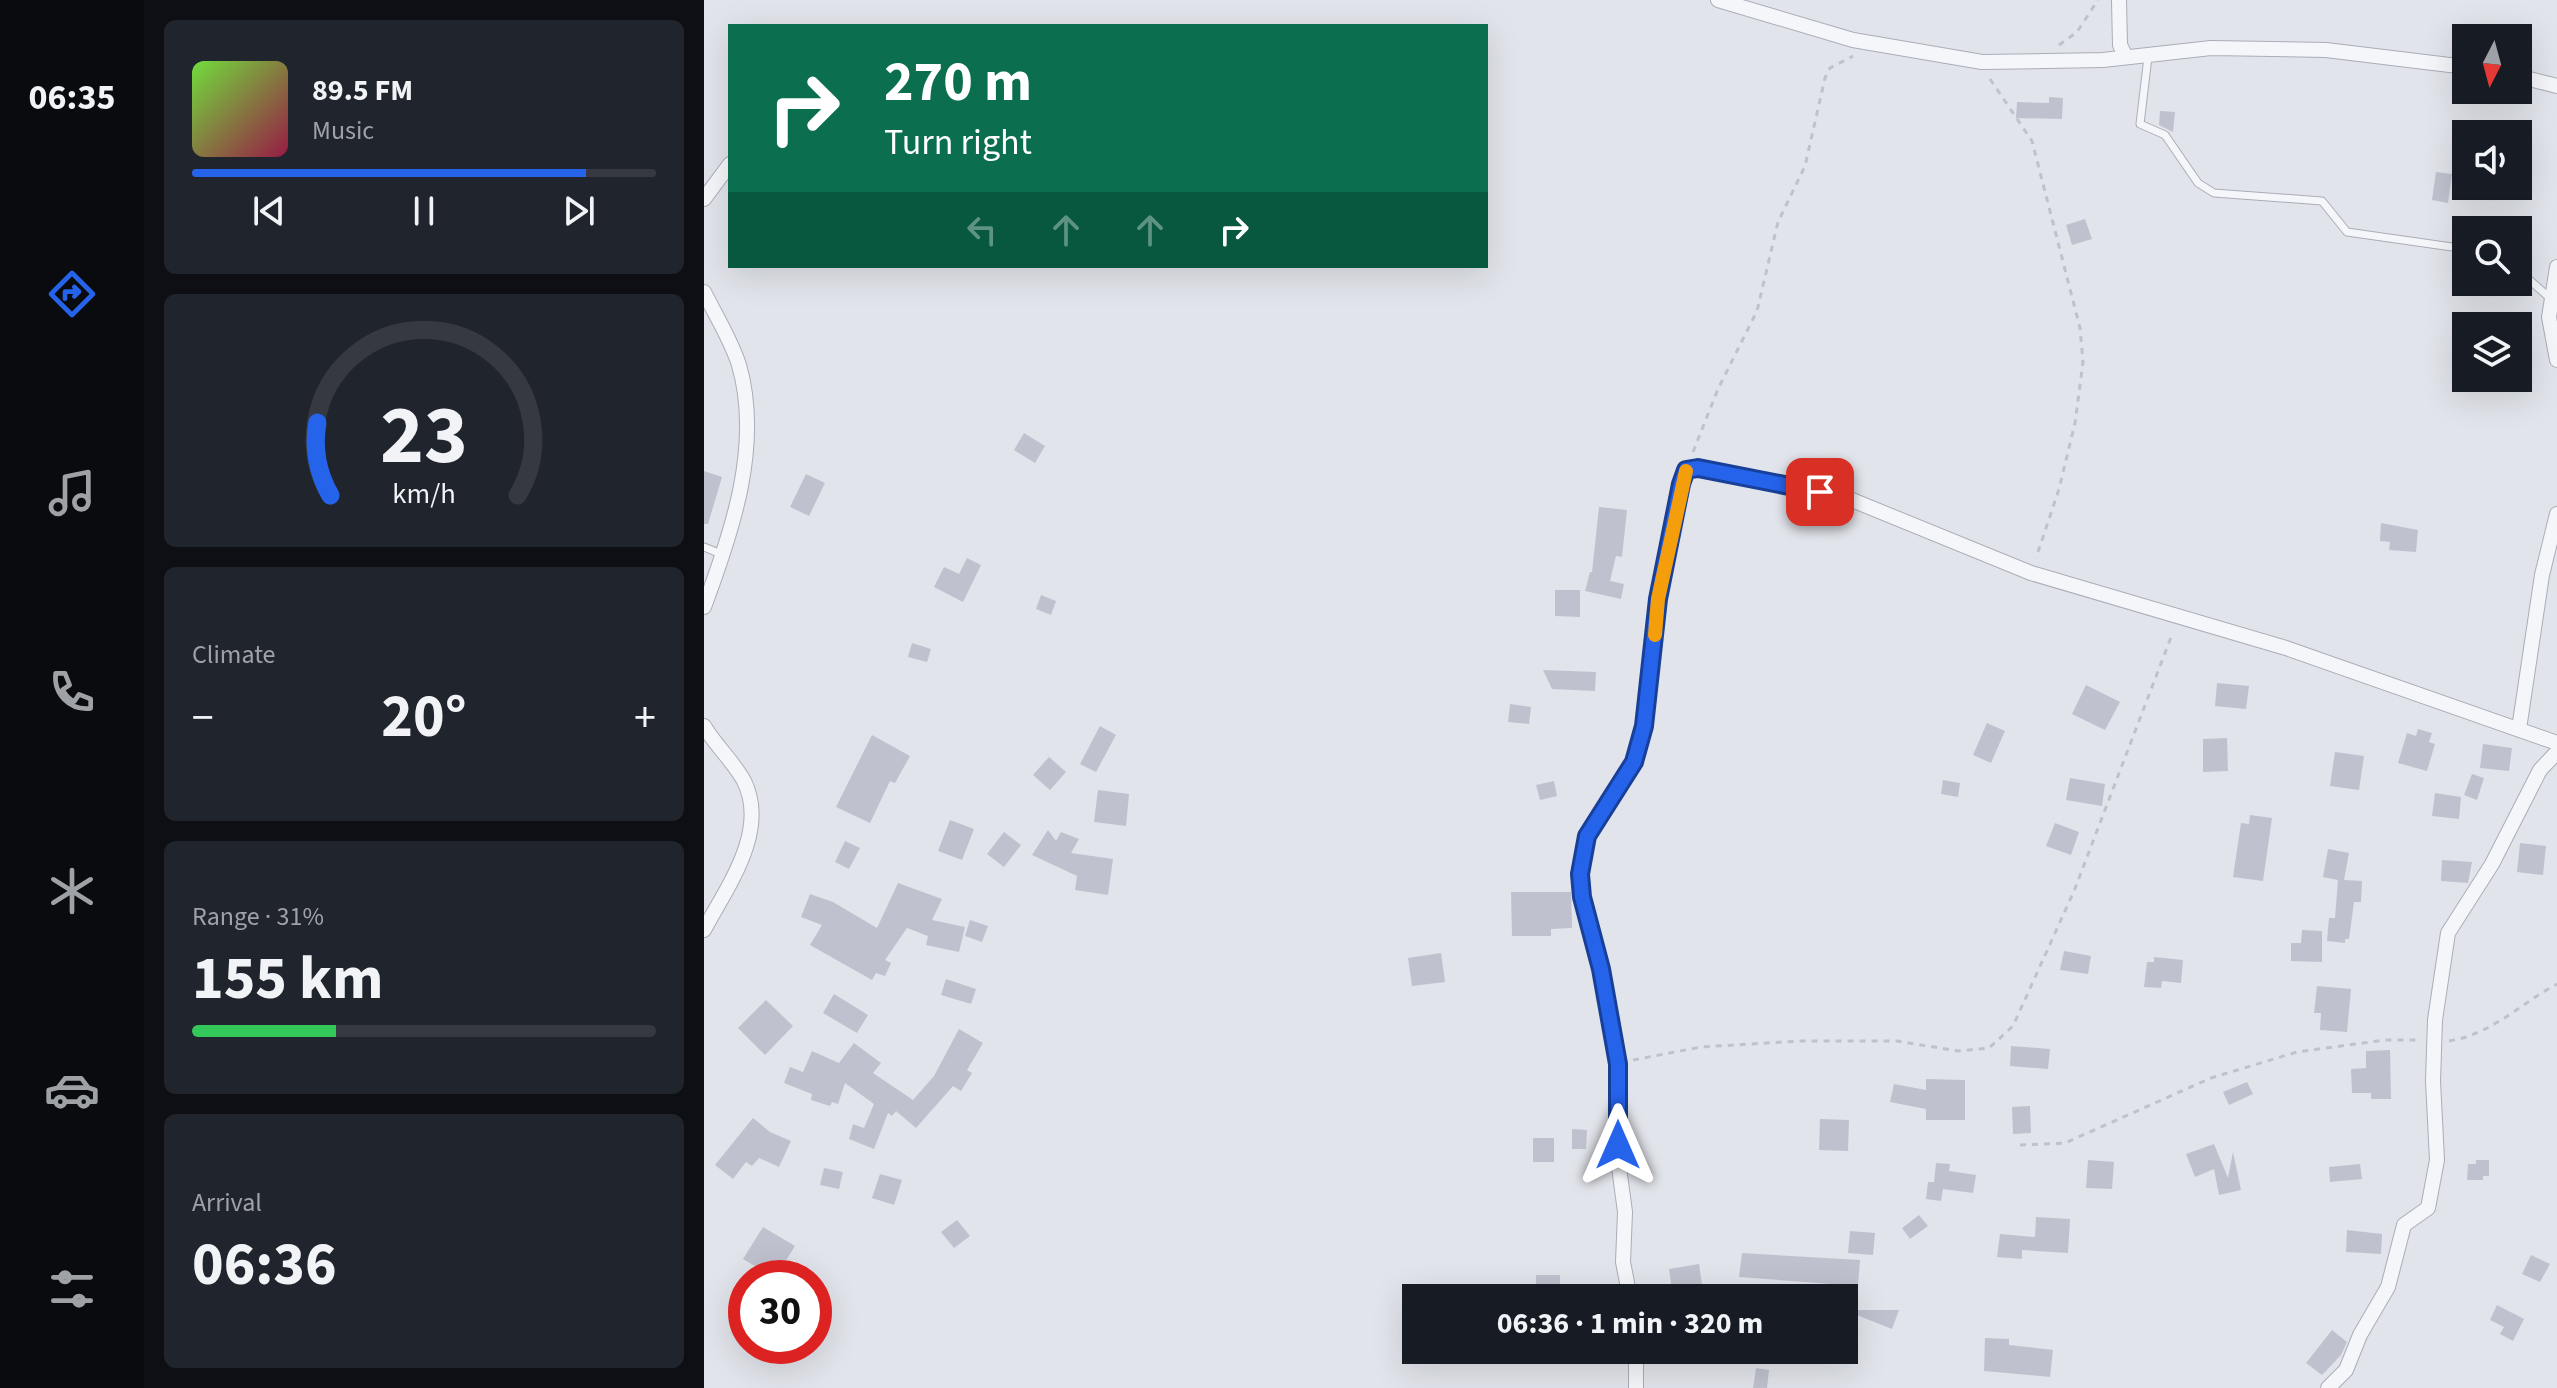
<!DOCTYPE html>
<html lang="en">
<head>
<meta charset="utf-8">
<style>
	body { margin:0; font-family:"Source Sans 3",sans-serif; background:#20242c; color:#f1f3f6; height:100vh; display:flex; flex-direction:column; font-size:30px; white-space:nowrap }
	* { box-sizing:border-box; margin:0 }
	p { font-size:26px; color:#9ea1a6 }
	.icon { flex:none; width:44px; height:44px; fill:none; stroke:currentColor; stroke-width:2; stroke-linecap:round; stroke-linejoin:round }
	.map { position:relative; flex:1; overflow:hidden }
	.drawer { display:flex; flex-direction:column; gap:20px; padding:20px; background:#0d0f14; width:560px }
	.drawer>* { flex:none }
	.banner { position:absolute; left:24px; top:24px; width:760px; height:244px; border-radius:0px; box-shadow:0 8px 32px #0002; background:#0b6e4f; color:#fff; overflow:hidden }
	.needle { width:52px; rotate:186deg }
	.buttons { position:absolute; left:1748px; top:24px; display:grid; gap:16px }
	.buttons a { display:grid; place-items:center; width:80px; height:80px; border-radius:0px; background:#171b24; box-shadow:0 8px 32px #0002; font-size:40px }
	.speed { position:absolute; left:24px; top:1260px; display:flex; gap:16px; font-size:40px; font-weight:700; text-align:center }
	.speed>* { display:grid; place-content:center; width:104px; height:104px; border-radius:50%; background:#171b24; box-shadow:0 8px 32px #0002; line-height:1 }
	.speed .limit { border:12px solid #d22; background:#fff; color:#111 }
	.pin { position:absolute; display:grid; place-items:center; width:68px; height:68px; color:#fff; margin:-34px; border-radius:16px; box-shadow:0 4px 12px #0006 }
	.me { position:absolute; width:88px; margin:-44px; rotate:0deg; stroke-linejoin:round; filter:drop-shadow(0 0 6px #0008) }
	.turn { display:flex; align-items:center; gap:28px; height:168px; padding:0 24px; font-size:36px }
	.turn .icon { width:104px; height:104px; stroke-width:2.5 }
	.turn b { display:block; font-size:56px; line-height:68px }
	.lanes { display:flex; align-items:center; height:76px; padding:0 24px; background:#0003; justify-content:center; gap:40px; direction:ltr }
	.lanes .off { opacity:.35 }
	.big { font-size:60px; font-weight:700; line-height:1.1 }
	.drawer .card { flex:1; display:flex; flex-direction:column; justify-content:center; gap:12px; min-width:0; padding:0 28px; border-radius:12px; background:#20242c }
	.drawer .dial { align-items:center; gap:0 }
	.dial svg { height:208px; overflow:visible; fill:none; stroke:#363941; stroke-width:7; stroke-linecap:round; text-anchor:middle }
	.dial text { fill:#f1f3f6; stroke:none }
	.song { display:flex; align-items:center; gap:24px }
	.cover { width:96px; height:96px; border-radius:12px; background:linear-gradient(135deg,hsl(100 70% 55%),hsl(340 70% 35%)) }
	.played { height:8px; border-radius:4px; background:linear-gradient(90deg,#2563eb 85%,#363941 85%) }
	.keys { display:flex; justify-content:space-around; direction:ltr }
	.heat { display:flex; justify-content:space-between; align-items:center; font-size:44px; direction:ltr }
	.charge { height:12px; border-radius:6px; background:linear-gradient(90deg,#34c759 31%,#363941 0) }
	.trip { position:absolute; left:698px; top:1284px; width:456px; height:80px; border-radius:0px; background:#171b24; box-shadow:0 8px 32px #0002; font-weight:700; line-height:80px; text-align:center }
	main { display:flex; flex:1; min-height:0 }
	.tabs { display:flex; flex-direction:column; width:144px; justify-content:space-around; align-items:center; background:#090b0e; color:#9ea1a6 }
	.tabs .icon { width:56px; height:56px }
	.tabs .on { color:#2563eb }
	.tabs b { font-size:36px; color:#f1f3f6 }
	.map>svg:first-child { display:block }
</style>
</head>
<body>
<main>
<nav class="tabs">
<b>06:35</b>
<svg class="icon on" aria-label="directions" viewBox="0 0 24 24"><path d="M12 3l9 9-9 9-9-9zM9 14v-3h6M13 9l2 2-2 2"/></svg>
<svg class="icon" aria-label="music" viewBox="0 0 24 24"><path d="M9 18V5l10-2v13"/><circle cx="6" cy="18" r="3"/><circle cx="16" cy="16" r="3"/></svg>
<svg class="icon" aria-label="phone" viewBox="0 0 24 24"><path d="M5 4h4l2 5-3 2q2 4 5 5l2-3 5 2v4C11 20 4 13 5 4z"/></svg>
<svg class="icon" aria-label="climate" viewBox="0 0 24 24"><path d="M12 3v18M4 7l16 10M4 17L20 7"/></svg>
<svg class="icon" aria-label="car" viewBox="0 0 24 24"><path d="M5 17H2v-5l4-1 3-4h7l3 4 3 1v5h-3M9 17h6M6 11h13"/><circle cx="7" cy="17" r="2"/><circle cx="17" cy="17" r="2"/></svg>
<svg class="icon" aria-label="filters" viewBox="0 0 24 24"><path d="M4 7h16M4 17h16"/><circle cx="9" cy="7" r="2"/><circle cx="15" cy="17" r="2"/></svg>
</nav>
<section class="drawer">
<div class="card">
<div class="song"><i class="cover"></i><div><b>89.5 FM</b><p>Music</p></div></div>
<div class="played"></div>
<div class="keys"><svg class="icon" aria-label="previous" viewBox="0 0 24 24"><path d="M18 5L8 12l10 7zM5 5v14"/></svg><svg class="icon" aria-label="pause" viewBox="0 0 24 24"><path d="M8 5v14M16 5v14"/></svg><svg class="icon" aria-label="next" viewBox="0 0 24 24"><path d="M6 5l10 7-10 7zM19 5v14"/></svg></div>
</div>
<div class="card dial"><svg viewBox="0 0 100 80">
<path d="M14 69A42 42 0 1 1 86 69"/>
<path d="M14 69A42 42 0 0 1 9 41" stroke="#2563eb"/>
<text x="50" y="56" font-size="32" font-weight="700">23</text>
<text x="50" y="72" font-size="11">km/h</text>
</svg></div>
<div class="card"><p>Climate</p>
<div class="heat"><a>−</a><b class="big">20°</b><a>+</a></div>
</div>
<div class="card"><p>Range · 31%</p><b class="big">155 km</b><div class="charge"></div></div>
<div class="card"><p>Arrival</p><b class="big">06:36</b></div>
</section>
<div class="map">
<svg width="1853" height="1388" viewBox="0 0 1853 1388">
	<rect width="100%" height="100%" fill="#e2e4eb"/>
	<g fill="#bfc2ce">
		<polygon points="1345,97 1359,98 1358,119 1312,118 1313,102 1345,103"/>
		<polygon points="1456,111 1471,112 1469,132 1455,125"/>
		<polygon points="1732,172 1748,174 1744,203 1728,200"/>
		<polygon points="1381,219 1388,239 1368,245 1362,225"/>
		<polygon points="320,433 341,446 331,463 310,450"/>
		<polygon points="0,471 18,477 4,524 0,524"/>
		<polygon points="102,474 121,483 105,516 86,507"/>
		<polygon points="895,507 923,510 918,557 912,556 906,581 920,584 917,599 881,591 886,572 888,572"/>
		<polygon points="1677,523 1714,530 1712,552 1685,550 1686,542 1676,541"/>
		<polygon points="263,558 277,565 259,602 230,587 240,567 255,574"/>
		<polygon points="851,590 876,590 876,617 851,616"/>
		<polygon points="337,595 352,601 347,615 332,609"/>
		<polygon points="208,643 227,649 223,662 204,657"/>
		<polygon points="839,670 892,672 891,691 848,689"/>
		<polygon points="1513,683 1545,686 1542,709 1511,706"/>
		<polygon points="1382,685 1416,702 1401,730 1368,714"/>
		<polygon points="806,704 827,707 825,724 804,722"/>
		<polygon points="1283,723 1301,731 1287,763 1269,755"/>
		<polygon points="396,726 412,735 392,772 376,764"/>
		<polygon points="1714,729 1728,733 1725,742 1731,744 1723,771 1694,763 1703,733 1712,736"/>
		<polygon points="168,735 206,756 191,783 186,781 166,823 132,807"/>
		<polygon points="1523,738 1524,771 1499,772 1499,739"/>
		<polygon points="1779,744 1808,748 1805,771 1776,768"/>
		<polygon points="1631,752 1660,756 1655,790 1626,786"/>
		<polygon points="345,757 362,772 346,790 329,775"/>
		<polygon points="1768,774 1780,778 1773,800 1760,795"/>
		<polygon points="1366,778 1401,784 1398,806 1362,800"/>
		<polygon points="1239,780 1256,783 1254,797 1237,794"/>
		<polygon points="850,781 853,796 836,800 832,785"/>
		<polygon points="394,790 425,794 422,826 390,822"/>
		<polygon points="1731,793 1757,797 1755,819 1728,816"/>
		<polygon points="1546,815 1568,818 1559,881 1529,877 1537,823 1545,824"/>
		<polygon points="246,820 270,829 258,860 234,851"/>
		<polygon points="1351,823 1375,832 1367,855 1342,846"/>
		<polygon points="344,830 352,841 357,832 375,839 367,853 409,859 404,895 371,890 373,876 328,855"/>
		<polygon points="300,832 317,845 300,867 283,854"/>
		<polygon points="141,841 156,848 145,869 131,862"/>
		<polygon points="1816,843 1842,846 1839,875 1813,872"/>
		<polygon points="1624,849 1645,853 1640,880 1658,881 1657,902 1650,902 1645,939 1641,939 1641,943 1623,941 1625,918 1631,918 1634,880 1619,877"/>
		<polygon points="1738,860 1768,862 1764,883 1737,881"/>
		<polygon points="194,883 238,899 228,920 261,927 255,952 222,945 224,936 203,928 181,960 187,963 181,976 172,973 168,980 106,945 118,925 97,917 106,894 129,902 173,928"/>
		<polygon points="807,892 867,892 868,928 847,929 847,936 808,936"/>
		<polygon points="266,920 284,926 278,942 261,936"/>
		<polygon points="1598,930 1618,931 1618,962 1587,961 1587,943 1597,943"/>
		<polygon points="1360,951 1387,956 1384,974 1356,970"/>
		<polygon points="737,953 741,982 708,986 704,958"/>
		<polygon points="1450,957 1479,960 1477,983 1458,981 1457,988 1440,987 1443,962 1450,962"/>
		<polygon points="242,979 272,989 267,1004 237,995"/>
		<polygon points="1613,986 1647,989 1643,1032 1616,1030 1617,1013 1610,1013"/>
		<polygon points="130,994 164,1015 153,1033 119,1013"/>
		<polygon points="62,1000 89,1026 61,1055 34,1028"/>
		<polygon points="255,1029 279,1043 263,1070 268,1073 257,1091 249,1086 212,1128 192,1111 188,1116 184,1113 170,1149 145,1139 149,1124 160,1128 170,1104 141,1083 134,1104 128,1102 126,1106 107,1100 108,1094 80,1083 86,1067 99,1072 108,1051 135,1063 150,1043 177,1063 169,1073 209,1100 230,1076"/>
		<polygon points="1307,1046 1346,1049 1344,1069 1306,1066"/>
		<polygon points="1686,1050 1687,1099 1667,1099 1667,1093 1648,1093 1647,1069 1662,1068 1662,1051"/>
		<polygon points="1222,1079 1261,1080 1261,1120 1222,1120 1222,1109 1186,1102 1190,1084 1222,1090"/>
		<polygon points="1543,1082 1549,1094 1525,1105 1519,1092"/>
		<polygon points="1326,1106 1327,1133 1309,1134 1308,1107"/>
		<polygon points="49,1118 66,1132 87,1141 75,1167 55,1158 48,1166 42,1162 29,1179 11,1165"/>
		<polygon points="1116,1119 1145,1120 1144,1151 1115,1150"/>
		<polygon points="868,1129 883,1130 882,1149 868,1149"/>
		<rect x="829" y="1138" width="21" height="24"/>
		<polygon points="1510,1144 1524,1178 1529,1152 1537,1190 1515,1195 1510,1169 1491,1177 1482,1154"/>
		<polygon points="1384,1160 1410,1162 1408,1189 1382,1188"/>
		<polygon points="1772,1160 1785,1160 1785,1176 1779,1176 1779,1180 1763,1180 1764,1164 1772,1164"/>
		<polygon points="1232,1163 1246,1164 1245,1171 1272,1175 1269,1193 1239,1189 1237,1201 1222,1199 1224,1182 1230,1182"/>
		<polygon points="1656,1164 1658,1179 1626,1182 1625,1167"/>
		<polygon points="120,1168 139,1172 135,1189 116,1185"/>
		<polygon points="176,1174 198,1180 190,1205 168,1198"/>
		<polygon points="1215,1215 1224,1226 1206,1239 1198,1228"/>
		<polygon points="1332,1217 1366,1219 1364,1253 1318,1250 1318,1259 1293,1257 1296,1234 1331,1237"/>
		<polygon points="253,1220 266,1236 250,1248 237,1232"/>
		<polygon points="59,1227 91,1246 71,1278 39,1259"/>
		<polygon points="1643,1230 1678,1234 1677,1254 1642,1252"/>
		<polygon points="1146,1231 1171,1233 1169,1255 1144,1253"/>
		<polygon points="1038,1253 1156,1260 1154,1286 1035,1277"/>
		<polygon points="1827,1255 1846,1264 1836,1282 1818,1274"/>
		<polygon points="995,1264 1000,1298 969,1298 965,1269"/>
		<rect x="832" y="1275" width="24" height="23"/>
		<polygon points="1793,1305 1820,1319 1809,1341 1796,1334 1800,1327 1786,1320"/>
		<polygon points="1140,1310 1195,1310 1188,1329"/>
		<polygon points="1628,1330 1643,1342 1637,1355 1618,1375 1602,1363"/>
		<polygon points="1281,1338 1305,1339 1305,1345 1349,1350 1346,1377 1280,1371"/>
		<polygon points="1052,1368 1065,1370 1063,1388 1049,1388"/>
	</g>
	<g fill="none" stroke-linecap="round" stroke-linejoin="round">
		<defs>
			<g id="lane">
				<polyline points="1444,57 1436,124 1461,135 1494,183 1510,193 1618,201 1643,232 1762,249"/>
				<polyline points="1814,270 1846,298"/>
				<polyline points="0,547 17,554"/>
			</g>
			<g id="street">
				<polyline points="1014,0 1149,40 1278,62 1399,60 1507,48 1622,50 1762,67"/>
				<polyline points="1415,0 1416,45 1422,57"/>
				<polyline points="1814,76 1853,86"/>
				<polyline points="0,199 26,164"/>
				<polyline points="1853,267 1845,317 1853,360"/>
				<path d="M0 292C12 316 27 340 35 365 58 445 28 532 0 607"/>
				<path d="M0 726C11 745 29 761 40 781 65 831 23 887 0 930"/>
				<polyline points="1815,729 1838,575 1853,514"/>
				<polyline points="926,1298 919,1262 921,1212 915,1167 914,1064 897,969 878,897 876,874 883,836 930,762 940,726 954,599 982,470 994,468 1143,498 1327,573 1582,648 1853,743"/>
				<polyline points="932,1350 932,1388"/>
				<polyline points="1624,1388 1642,1370 1656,1335 1684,1287 1700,1225 1724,1208 1733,1160 1729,1081 1731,1020 1744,933 1788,864 1836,770 1853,752"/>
			</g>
		</defs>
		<use href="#lane" stroke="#aaadb9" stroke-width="9"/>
		<use href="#street" stroke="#aaadb9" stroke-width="16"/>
		<g stroke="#c0c2ca" stroke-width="3" stroke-dasharray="6 6" stroke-linecap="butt">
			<polyline points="1355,45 1373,32 1394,0"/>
			<polyline points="1286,79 1328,141 1376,328 1379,362 1371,423 1355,489 1332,558"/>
			<polyline points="989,452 1014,389 1053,311 1074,222 1101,166 1121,78 1126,68 1149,56"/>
			<path d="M1745 1041C1788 1034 1816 1004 1853 984"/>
			<polyline points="929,1060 997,1047 1096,1041 1193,1041 1254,1051 1285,1048 1309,1026 1370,891 1469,632"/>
			<polyline points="1316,1145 1361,1143 1507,1078 1593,1052 1681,1040 1714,1040"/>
		</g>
		<use href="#lane" stroke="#f5f6f9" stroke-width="7"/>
		<use href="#street" stroke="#f5f6f9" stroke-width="14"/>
	</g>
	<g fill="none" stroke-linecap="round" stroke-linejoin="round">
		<defs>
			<polyline id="route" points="914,1145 914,1064 897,969 878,897 876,874 883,836 930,762 940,726 954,599 977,484 982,470 994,468 1116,492"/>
		</defs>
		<use href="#route" stroke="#184099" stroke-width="20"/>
		<use href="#route" stroke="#2563eb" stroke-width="14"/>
		<polyline stroke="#f59e0b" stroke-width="14" points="951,635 954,599 982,471"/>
	</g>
</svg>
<div class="buttons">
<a><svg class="needle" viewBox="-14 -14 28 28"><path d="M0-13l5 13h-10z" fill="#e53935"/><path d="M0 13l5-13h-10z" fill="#9ea1a6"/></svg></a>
<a><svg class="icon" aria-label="sound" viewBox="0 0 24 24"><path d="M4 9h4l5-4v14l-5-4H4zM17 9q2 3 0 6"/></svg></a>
<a><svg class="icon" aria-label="search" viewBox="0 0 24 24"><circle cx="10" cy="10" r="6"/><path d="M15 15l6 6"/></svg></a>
<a><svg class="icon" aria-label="layers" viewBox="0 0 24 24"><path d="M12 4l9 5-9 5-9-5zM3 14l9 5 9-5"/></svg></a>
</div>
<div class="speed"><div class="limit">30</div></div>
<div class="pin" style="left:1116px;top:492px;background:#d93025"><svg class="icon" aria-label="arrive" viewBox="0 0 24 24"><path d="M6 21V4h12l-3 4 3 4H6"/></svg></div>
<svg class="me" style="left:914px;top:1145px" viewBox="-20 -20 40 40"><path d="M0-17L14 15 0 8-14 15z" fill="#2563eb" stroke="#fff" stroke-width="4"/></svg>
<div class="trip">06:36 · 1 min · 320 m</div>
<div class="banner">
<div class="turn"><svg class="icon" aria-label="right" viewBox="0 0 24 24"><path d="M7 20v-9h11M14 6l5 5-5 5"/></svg><div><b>270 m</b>Turn right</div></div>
<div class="lanes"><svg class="icon off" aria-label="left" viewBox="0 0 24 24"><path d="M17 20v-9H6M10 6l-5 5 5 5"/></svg><svg class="icon off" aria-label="ahead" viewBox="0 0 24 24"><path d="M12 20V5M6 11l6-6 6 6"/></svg><svg class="icon off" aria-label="ahead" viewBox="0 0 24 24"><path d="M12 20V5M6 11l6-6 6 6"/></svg><svg class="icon" aria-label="right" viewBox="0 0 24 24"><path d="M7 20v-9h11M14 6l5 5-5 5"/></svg></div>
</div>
</div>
</main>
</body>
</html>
